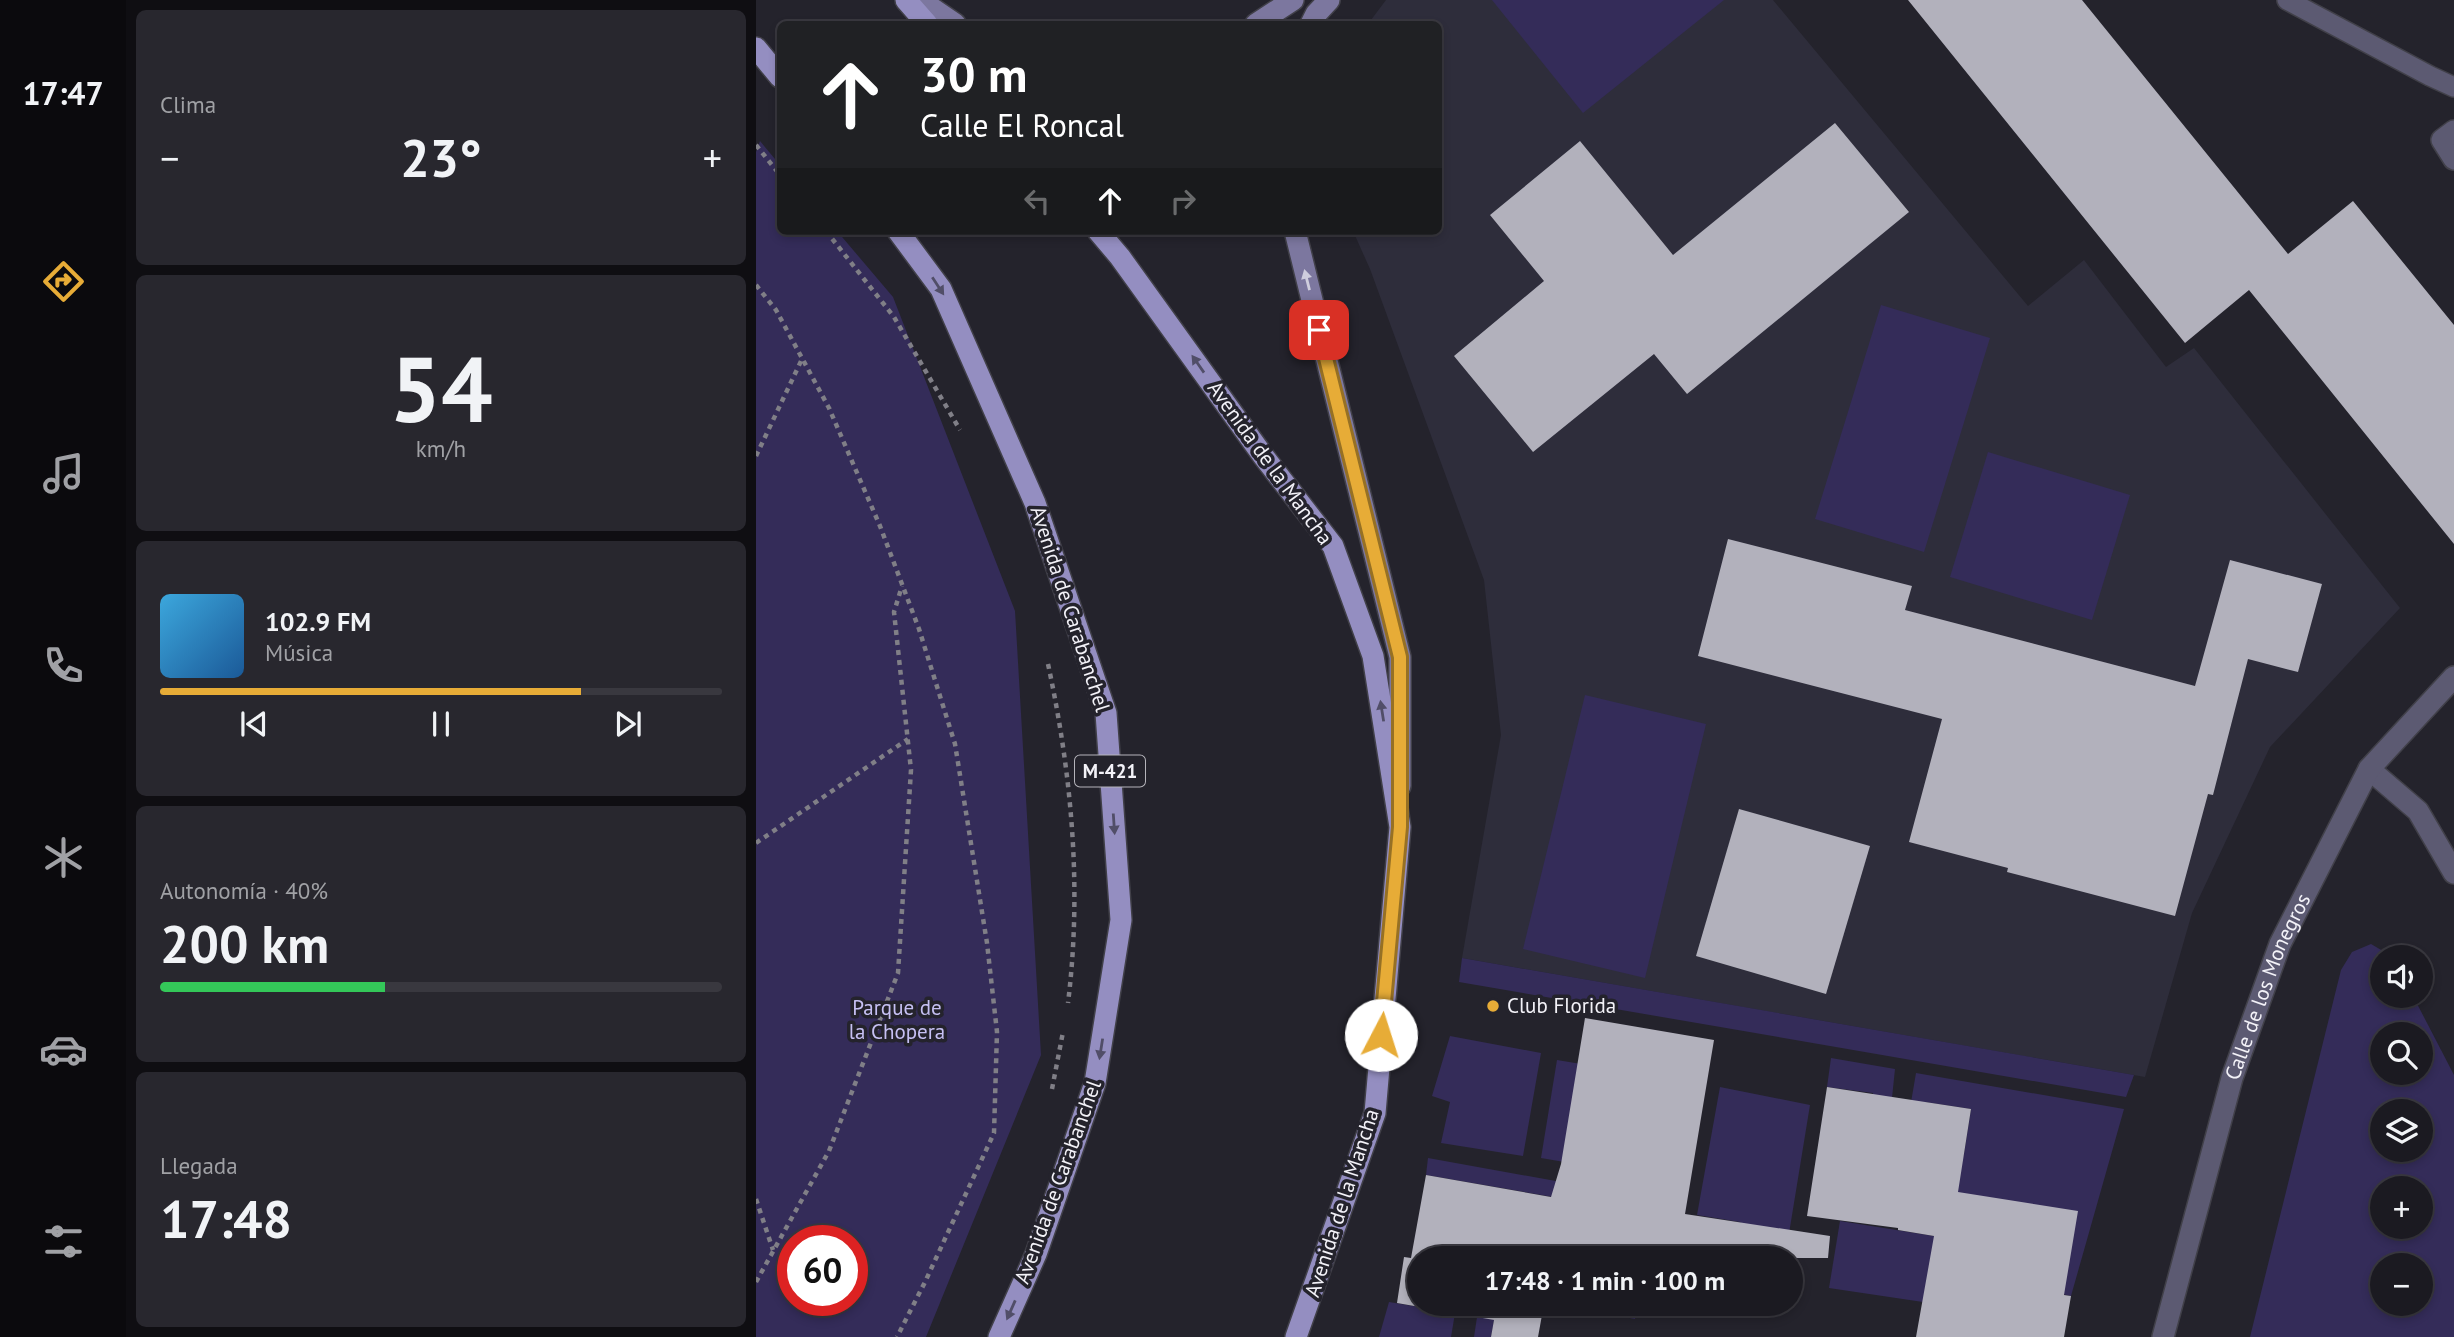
<!DOCTYPE html>
<html lang="es">
<head>
<meta charset="utf-8">
<style>
	body { margin:0; font-family:"PT Sans",sans-serif; background:#28272e; color:#f1f3f6; height:100vh; display:flex; flex-direction:column; font-size:26px; white-space:nowrap }
	* { box-sizing:border-box; margin:0 }
	p { font-size:23px; color:#a0a1a5 }
	.icon { flex:none; width:38px; height:38px; fill:none; stroke:currentColor; stroke-width:2; stroke-linecap:round; stroke-linejoin:round }
	.map { position:relative; flex:1; overflow:hidden }
	.side { display:flex; flex-direction:column; gap:10px; padding:10px; background:#0f0e12; width:630px }
	.side>* { flex:none }
	.banner { position:absolute; left:21px; top:21px; width:665px; height:214px; border-radius:10px; box-shadow:0 4px 10px #0003,0 0 0 2px #39383f; background:#202124; color:#fff; overflow:hidden }
	.fabs { position:absolute; left:1614px; top:945px; display:grid; gap:14px }
	.fabs a { display:grid; place-items:center; width:63px; height:63px; border-radius:50%; background:#1b1a21; box-shadow:0 4px 10px #0003,0 0 0 2px #39383f; font-size:35px }
	.speed { position:absolute; left:21px; top:1225px; display:flex; gap:14px; font-size:35px; font-weight:700; text-align:center }
	.speed>* { display:grid; place-content:center; width:91px; height:91px; border-radius:50%; background:#1b1a21; box-shadow:0 4px 10px #0003,0 0 0 2px #39383f; line-height:1 }
	.speed .limit { border:10px solid #d22; background:#fff; color:#111 }
	.pin { position:absolute; display:grid; place-items:center; width:60px; height:60px; color:#fff; margin:-30px; border-radius:14px; box-shadow:0 4px 10px #0006 }
	.me { position:absolute; width:77px; margin:-38px; rotate:5deg; stroke-linejoin:round; filter:drop-shadow(0 0 5px #0008) }
	.turn { display:flex; align-items:center; gap:24px; height:147px; padding:0 28px; font-size:32px }
	.turn .icon { width:91px; height:91px; stroke-width:2.5 }
	.turn b { display:block; font-size:49px; line-height:60px }
	.lanes { display:flex; align-items:center; height:66px; padding:0 28px; background:#0003; justify-content:center; gap:35px; direction:ltr }
	.lanes .off { opacity:.35 }
	.big { font-size:52px; font-weight:800; line-height:1.1 }
	.side .widget { flex:1; display:flex; flex-direction:column; justify-content:center; gap:10px; min-width:0; padding:0 24px; border-radius:10px; background:#28272e }
	.side .dial { align-items:center; gap:0 }
	.dial b { font-size:91px; line-height:1 }
	.song { display:flex; align-items:center; gap:21px }
	.cover { width:84px; height:84px; border-radius:10px; background:linear-gradient(135deg,hsl(200 70% 55%),hsl(210 70% 35%)) }
	.played { height:7px; border-radius:4px; background:linear-gradient(90deg,#e7ac37 75%,#39383f 75%) }
	.keys { display:flex; justify-content:space-around; direction:ltr }
	.heat { display:flex; justify-content:space-between; align-items:center; font-size:38px; direction:ltr }
	.charge { height:10px; border-radius:5px; background:linear-gradient(90deg,#34c759 40%,#39383f 0) }
	.trip { position:absolute; left:651px; top:1246px; width:396px; height:70px; border-radius:35px; background:#1b1a21; box-shadow:0 4px 10px #0003,0 0 0 2px #39383f; font-weight:800; line-height:70px; text-align:center }
	main { display:flex; flex:1; min-height:0 }
	.dock { display:flex; flex-direction:column; width:126px; justify-content:space-around; align-items:center; background:#0b0a0d; color:#a0a1a5 }
	.dock .icon { width:49px; height:49px }
	.dock .selected { color:#e7ac37 }
	.dock b { font-size:32px; color:#f1f3f6 }
	.map>svg:first-child { display:block }
</style>
</head>
<body>
<main>
<nav class="dock">
<b>17:47</b>
<svg class="icon selected" aria-label="directions" viewBox="0 0 24 24"><path d="M12 3l9 9-9 9-9-9zM9 14v-3h6M13 9l2 2-2 2"/></svg>
<svg class="icon" aria-label="music" viewBox="0 0 24 24"><path d="M9 18V5l10-2v13"/><circle cx="6" cy="18" r="3"/><circle cx="16" cy="16" r="3"/></svg>
<svg class="icon" aria-label="phone" viewBox="0 0 24 24"><path d="M5 4h4l2 5-3 2q2 4 5 5l2-3 5 2v4C11 20 4 13 5 4z"/></svg>
<svg class="icon" aria-label="climate" viewBox="0 0 24 24"><path d="M12 3v18M4 7l16 10M4 17L20 7"/></svg>
<svg class="icon" aria-label="car" viewBox="0 0 24 24"><path d="M5 17H2v-5l4-1 3-4h7l3 4 3 1v5h-3M9 17h6M6 11h13"/><circle cx="7" cy="17" r="2"/><circle cx="17" cy="17" r="2"/></svg>
<svg class="icon" aria-label="filters" viewBox="0 0 24 24"><path d="M4 7h16M4 17h16"/><circle cx="9" cy="7" r="2"/><circle cx="15" cy="17" r="2"/></svg>
</nav>
<section class="side">
<div class="widget"><p>Clima</p>
<div class="heat"><a>−</a><b class="big">23°</b><a>+</a></div>
</div>
<div class="widget dial"><b>54</b><p>km/h</p></div>
<div class="widget">
<div class="song"><i class="cover"></i><div><b>102.9 FM</b><p>Música</p></div></div>
<div class="played"></div>
<div class="keys"><svg class="icon" aria-label="previous" viewBox="0 0 24 24"><path d="M18 5L8 12l10 7zM5 5v14"/></svg><svg class="icon" aria-label="pause" viewBox="0 0 24 24"><path d="M8 5v14M16 5v14"/></svg><svg class="icon" aria-label="next" viewBox="0 0 24 24"><path d="M6 5l10 7-10 7zM19 5v14"/></svg></div>
</div>
<div class="widget"><p>Autonomía · 40%</p><b class="big">200 km</b><div class="charge"></div></div>
<div class="widget"><p>Llegada</p><b class="big">17:48</b></div>
</section>
<div class="map">
<svg width="1698" height="1337" viewBox="0 0 1698 1337">
	<rect width="100%" height="100%" fill="#24232c"/>
	<polygon fill="#2e2d3b" points="630,0 1017,0 1272,306 1328,260 1410,367 1438,348 1644,608 1514,747 1436,913 1389,1077 706,958 745,735 728,580 614,269 597,231 682,231 682,24 612,24"/>
	<g fill="#342c59" fill-rule="evenodd">
		<polygon points="736,0 968,0 827,113"/>
		<path d="M4 141 24 165V231H81L137 297 259 611 285 1055 170 1337H0V152ZM37 1241H96V1300H37Z"/>
		<polygon points="1125,305 1234,338 1168,552 1059,519"/>
		<polygon points="1232,452 1374,495 1336,620 1194,577"/>
		<polygon points="829,695 950,724 889,978 767,949"/>
		<path d="M1615 944 1637 957H1626V996H1657L1698 1075V1337H1494L1585 970 1596 952ZM1626 1034H1664V1073H1626ZM1626 1111H1664V1150H1626ZM1626 1188H1664V1227H1626ZM1626 1265H1664V1304H1626Z"/>
		<polygon points="706,958 1378,1075 1370,1097 703,982"/>
		<polygon points="694,1036 785,1053 767,1156 685,1143 694,1102 676,1096"/>
		<polygon points="1075,1058 1139,1069 1134,1117 1114,1114 1117,1093 1071,1087"/>
		<polygon points="801,1060 946,1084 826,1165 785,1158"/>
		<polygon points="1160,1073 1368,1109 1315,1296 1306,1294 1195,1191 1208,1154 1215,1109 1169,1102 1152,1120"/>
		<polygon points="964,1087 1054,1105 1029,1258 1004,1258 1007,1242 984,1222 941,1215"/>
		<polygon points="672,1158 822,1185 820,1201 670,1175"/>
		<polygon points="1084,1221 1184,1237 1167,1302 1073,1288"/>
		<polygon points="791,1243 879,1258 789,1258"/>
		<polygon points="633,1302 699,1313 695,1337 623,1337"/>
		<polygon points="723,1304 741,1304 735,1337 718,1337"/>
		<polygon points="799,1304 882,1304 879,1319"/>
	</g>
	<g fill="#b2b1bc">
		<polygon points="1152,0 1326,0 1532,254 1597,201 1698,325 1698,544 1493,290 1429,343"/>
		<polygon points="1079,123 1153,212 931,394 898,354 777,452 698,356 788,281 734,215 824,141 917,255"/>
		<polygon points="972,539 1156,586 1149,610 1439,686 1474,560 1566,584 1542,672 1492,659 1457,795 1452,794 1419,916 1251,872 1252,868 1153,842 1186,719 942,656"/>
		<polygon points="983,809 1114,846 1070,994 940,956"/>
		<polygon points="829,1018 958,1040 929,1214 1074,1236 1072,1258 879,1258 798,1244 795,1258 663,1258 663,1304 788,1304 782,1337 735,1337 738,1320 641,1303 648,1257 655,1258 670,1175 795,1197 805,1164"/>
		<polygon points="1071,1087 1215,1109 1202,1192 1322,1211 1308,1295 1315,1296 1308,1337 1160,1337 1178,1236 1142,1230 1142,1228 1051,1216"/>
	</g>
	<g fill="none" stroke-linecap="round" stroke-linejoin="round">
		<defs>
			<polyline id="lane" points="1531,0 1674,76 1698,87"/>
			<g id="street">
				<polyline points="1698,131 1686,140 1698,159"/>
				<polyline points="1613,769 1662,811 1698,873"/>
				<path id="s1" d="M1407 1337 1476 1078 1524 944 1613 769 1698 677"/>
			</g>
			<g id="secondary">
				<polyline points="164,0 199,24"/>
				<polyline points="500,24 537,0"/>
				<polyline points="555,24 560,14 573,0"/>
				<polyline points="539,231 644,657 644,786"/>
			</g>
			<g id="primary">
				<polyline points="150,0 171,24"/>
				<polyline points="0,48 24,77"/>
				<polyline points="142,231 185,289 279,503 350,713 365,920 339,1083 280,1254 243,1337"/>
				<polyline points="342,231 364,257 508,457 577,546 617,656 644,827 619,1113 540,1337"/>
			</g>
		</defs>
		<use href="#lane" stroke="#414049" stroke-width="22"/>
		<use href="#street" stroke="#414049" stroke-width="24"/>
		<use href="#secondary" stroke="#414049" stroke-width="24"/>
		<use href="#primary" stroke="#414049" stroke-width="24"/>
		<g stroke="#807f87" stroke-width="4.5" stroke-dasharray="5 5" stroke-linecap="butt">
			<polyline points="0,145 24,175"/>
			<polyline points="70,231 138,317 204,430"/>
			<polyline points="0,285 20,310 73,408 124,526 163,629 199,744 231,943 241,1032 238,1133 169,1282 141,1337"/>
			<polyline points="0,456 46,359"/>
			<path d="M292 664C316 776 326 889 312 1003"/>
			<polyline points="0,843 152,739"/>
			<polyline points="296,1089 307,1032"/>
			<polyline points="0,1199 17,1250"/>
			<polyline points="0,1282 73,1151 142,973 155,770 138,612 146,586"/>
		</g>
		<use href="#lane" stroke="#5c5a72" stroke-width="19"/>
		<use href="#street" stroke="#5c5a72" stroke-width="21"/>
		<use href="#secondary" stroke="#7c779f" stroke-width="21"/>
		<use href="#primary" stroke="#948ec1" stroke-width="21"/>
	</g>
	<defs><path id="oneway-solid" d="M-6-.8H1V-3.2L6.5 0L1 3.2V.8H-6Z" transform="scale(1.75)"/></defs>
	<use fill="#cfcddd" href="#oneway-solid" transform="translate(551 280) rotate(-104)"/>
	<g fill="#514e68">
		<use href="#oneway-solid" transform="translate(182 286) rotate(57)"/>
		<use href="#oneway-solid" transform="translate(442 364) rotate(-125)"/>
		<use href="#oneway-solid" transform="translate(626 711) rotate(-99)"/>
		<use href="#oneway-solid" transform="translate(358 824) rotate(86)"/>
		<use href="#oneway-solid" transform="translate(345 1049) rotate(99)"/>
		<use href="#oneway-solid" transform="translate(255 1310) rotate(114)"/>
	</g>
	<g fill="none" stroke-linecap="round" stroke-linejoin="round">
		<defs>
			<polyline id="route" points="563,330 644,657 644,827 625,1035"/>
		</defs>
		<use href="#route" stroke="#967024" stroke-width="18"/>
		<use href="#route" stroke="#e7ac37" stroke-width="12"/>
	</g>
	<circle fill="#e7ac37" stroke="#24232c" stroke-width="2.5" cx="737" cy="1006" r="7"/>
	<g text-anchor="middle" stroke-width="7" stroke-linejoin="round" paint-order="stroke">
		<rect fill="#24232c" stroke="#b5b4bb" stroke-width="2" x="319" y="755.5" width="70" height="31" rx="5"/>
		<g font-size="19" font-weight="bold" fill="#f3f2f8">
			<text x="354" y="778">M-421</text>
		</g>
		<g font-size="21" fill="#f3f2f8" stroke="#24232c">
			<text transform="translate(514 463) rotate(54)" y="7">Avenida de la Mancha</text>
			<text transform="translate(314 609) rotate(72)" y="7">Avenida de Carabanchel</text>
			<text dy="7" stroke="none"><textPath href="#s1" startOffset="366">Calle de los Monegros</textPath></text>
			<text transform="translate(302 1182) rotate(-70)" y="7">Avenida de Carabanchel</text>
			<text transform="translate(586 1203) rotate(-72)" y="7">Avenida de la Mancha</text>
		</g>
		<g font-size="21" fill="#f3f2f8" stroke="#24232c" text-anchor="start">
			<text x="751" y="1013">Club Florida</text>
		</g>
		<g font-size="21" fill="#c6c0f3" stroke="#24232c">
			<text x="141" y="1015">Parque de<tspan x="141" dy="24">la Chopera</tspan></text>
		</g>
	</g>
</svg>
<div class="fabs">
<a><svg class="icon" aria-label="sound" viewBox="0 0 24 24"><path d="M4 9h4l5-4v14l-5-4H4zM17 9q2 3 0 6"/></svg></a>
<a><svg class="icon" aria-label="search" viewBox="0 0 24 24"><circle cx="10" cy="10" r="6"/><path d="M15 15l6 6"/></svg></a>
<a><svg class="icon" aria-label="layers" viewBox="0 0 24 24"><path d="M12 4l9 5-9 5-9-5zM3 14l9 5 9-5"/></svg></a>
<a>+</a>
<a>−</a>
</div>
<div class="speed"><div class="limit">60</div></div>
<div class="pin" style="left:563px;top:330px;background:#d93025"><svg class="icon" aria-label="arrive" viewBox="0 0 24 24"><path d="M6 21V4h12l-3 4 3 4H6"/></svg></div>
<svg class="me" style="left:625px;top:1035px" viewBox="-20 -20 40 40"><circle r="19" fill="#fff"/><path d="M0-13L10 11 0 6-10 11z" fill="#e7ac37"/></svg>
<div class="trip">17:48 · 1 min · 100 m</div>
<div class="banner">
<div class="turn"><svg class="icon" aria-label="ahead" viewBox="0 0 24 24"><path d="M12 20V5M6 11l6-6 6 6"/></svg><div><b>30 m</b>Calle El Roncal</div></div>
<div class="lanes"><svg class="icon off" aria-label="left" viewBox="0 0 24 24"><path d="M17 20v-9H6M10 6l-5 5 5 5"/></svg><svg class="icon" aria-label="ahead" viewBox="0 0 24 24"><path d="M12 20V5M6 11l6-6 6 6"/></svg><svg class="icon off" aria-label="right" viewBox="0 0 24 24"><path d="M7 20v-9h11M14 6l5 5-5 5"/></svg></div>
</div>
</div>
</main>
</body>
</html>
